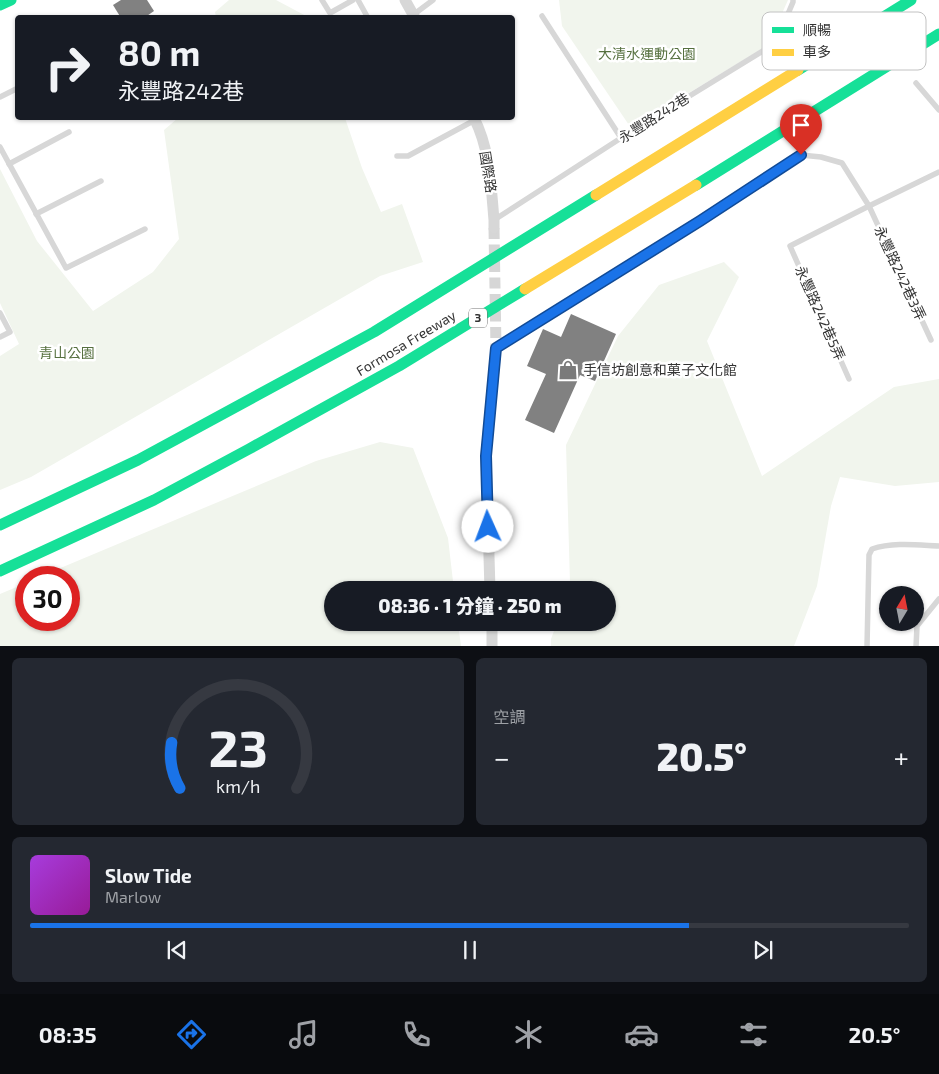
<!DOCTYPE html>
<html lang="zh-TW">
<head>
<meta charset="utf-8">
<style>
	body { margin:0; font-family:"Exo 2","Noto Sans TC",sans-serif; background:#242831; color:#f1f3f6; height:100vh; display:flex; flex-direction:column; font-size:19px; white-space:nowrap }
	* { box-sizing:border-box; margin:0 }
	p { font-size:16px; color:#9ea1a6 }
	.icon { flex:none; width:28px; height:28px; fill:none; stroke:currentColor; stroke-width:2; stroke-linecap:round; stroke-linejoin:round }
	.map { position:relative; height:646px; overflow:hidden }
	.panel { display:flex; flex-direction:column; gap:12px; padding:12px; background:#0d0f14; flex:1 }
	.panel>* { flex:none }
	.guide { position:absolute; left:15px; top:15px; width:500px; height:105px; border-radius:5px; box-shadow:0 1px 4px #0004; background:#171b24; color:#f1f3f6; overflow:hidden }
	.needle { width:32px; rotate:10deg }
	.fabs { position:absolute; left:879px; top:586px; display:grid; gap:10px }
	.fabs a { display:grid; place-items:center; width:45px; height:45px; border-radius:50%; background:#171b24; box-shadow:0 1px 4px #0004; font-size:25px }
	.speed { position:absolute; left:15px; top:566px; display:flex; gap:10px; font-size:25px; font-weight:700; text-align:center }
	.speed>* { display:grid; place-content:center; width:65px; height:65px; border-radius:50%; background:#171b24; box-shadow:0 1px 4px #0004; line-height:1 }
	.speed .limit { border:8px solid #d22; background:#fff; color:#111 }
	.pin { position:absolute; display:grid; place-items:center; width:42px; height:42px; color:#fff; margin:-51px -21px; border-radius:50% 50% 50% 0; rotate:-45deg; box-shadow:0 0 5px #0007 }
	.pin .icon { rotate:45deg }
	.me { position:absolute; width:55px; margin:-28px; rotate:358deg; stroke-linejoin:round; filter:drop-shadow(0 0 4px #0008) }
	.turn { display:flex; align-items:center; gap:18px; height:105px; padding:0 20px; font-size:22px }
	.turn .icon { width:65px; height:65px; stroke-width:2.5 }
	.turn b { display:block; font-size:35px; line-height:42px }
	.big { font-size:38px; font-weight:800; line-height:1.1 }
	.panel .widget { flex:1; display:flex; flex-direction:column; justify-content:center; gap:8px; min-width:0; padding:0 18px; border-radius:8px; background:#242831 }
	.panel .dial { align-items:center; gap:0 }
	.dial svg { height:130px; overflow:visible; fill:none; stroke:#363941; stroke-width:7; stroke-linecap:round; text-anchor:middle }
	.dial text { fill:#f1f3f6; stroke:none }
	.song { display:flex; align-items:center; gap:15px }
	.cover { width:60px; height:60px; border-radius:8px; background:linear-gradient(135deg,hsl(280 70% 55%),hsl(300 70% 35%)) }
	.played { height:5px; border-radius:2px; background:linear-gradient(90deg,#1a73e8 75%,#363941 75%) }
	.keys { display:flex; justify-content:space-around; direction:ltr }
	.heat { display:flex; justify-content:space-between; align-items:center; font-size:28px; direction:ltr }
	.panel .tiles { flex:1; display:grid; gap:12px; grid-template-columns:1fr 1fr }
	.widget:last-child { grid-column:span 2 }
	.trip { position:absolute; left:324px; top:581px; width:292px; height:50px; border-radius:25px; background:#171b24; box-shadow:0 1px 4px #0004; font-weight:800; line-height:50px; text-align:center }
	.dock { display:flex; height:80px; justify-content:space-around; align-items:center; background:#090b0e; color:#9ea1a6 }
	.dock .icon { width:35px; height:35px }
	.dock .active { color:#1a73e8 }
	.dock b { font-size:22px; color:#f1f3f6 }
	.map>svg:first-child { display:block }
</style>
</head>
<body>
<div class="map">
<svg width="939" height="647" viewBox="0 0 939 647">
	<rect width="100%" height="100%" fill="#fff"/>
	<g fill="#f1f5ed">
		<polygon points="229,0 276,0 308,17 216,17 215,12"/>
		<polygon points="559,0 788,0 768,45 631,128 562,26"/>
		<polygon points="178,118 345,118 362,168 381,212 402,204 423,262 380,276 31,477 0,490 0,356 19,344 0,303 0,169 37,241 93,311 153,272 179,239 164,130"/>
		<polygon points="724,262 739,277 707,341 762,476 894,387 939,379 939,482 895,486 840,477 831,506 817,586 794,646 551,646 551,639 557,623 608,622 608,590 568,590 570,583 566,445 618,336 659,285"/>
		<polygon points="380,442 413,448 448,538 454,590 332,590 332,622 458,623 461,646 0,646 0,594 26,583 26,620 69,620 69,578 39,577 316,461"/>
	</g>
	<g fill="#818181">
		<polygon points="121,0 147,0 154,11 144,18 121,18 113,5"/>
		<polygon points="571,314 616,334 595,381 580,375 554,433 525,420 546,374 527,366 543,329 561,337"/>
	</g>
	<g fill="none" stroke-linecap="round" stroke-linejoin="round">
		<polyline stroke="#d6d6d6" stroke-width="11" stroke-dasharray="11 5.5" stroke-linecap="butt" points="494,228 496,348"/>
		<g stroke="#d7d7d7" stroke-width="5.5">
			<polyline points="322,0 330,13 353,0"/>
			<polyline points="358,0 368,18"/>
			<polyline points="413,15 433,0"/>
			<polyline points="542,16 621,138"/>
			<polyline points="916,83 939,110"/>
			<polyline points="0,97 18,88"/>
			<polyline points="0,147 66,268 145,229"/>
			<polyline points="397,156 408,156 475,120"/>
			<polyline points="9,164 69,132"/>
			<polyline points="36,214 101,181"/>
			<polyline points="494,220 621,138 766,49 777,40 793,2 793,0"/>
			<polyline points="0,313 10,332 0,337"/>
			<polyline points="496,348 700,221 801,155 821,157 842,163 869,206 931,340"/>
			<polyline points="849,379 790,246 869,206 939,172"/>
			<path d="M867 647 869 555 872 549C893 542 917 545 939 546"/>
			<polyline points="916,647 917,626 939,599"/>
		</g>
		<g stroke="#d7d7d7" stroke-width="11">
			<polyline points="405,0 415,18"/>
			<path d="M474 118C490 149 491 186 494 220V228"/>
			<polyline points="490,590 486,455 496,348"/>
			<polyline points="492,622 492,647"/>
		</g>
		<g stroke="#16e098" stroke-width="11">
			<polyline points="0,5 11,0"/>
			<polyline points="798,70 911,0"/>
			<polyline points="696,185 939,34"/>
			<polyline points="0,525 138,460 374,332 596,195"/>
			<polyline points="0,571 154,500 249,449 399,366 525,289"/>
		</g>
		<g stroke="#ffcf43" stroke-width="11">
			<polyline points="596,195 798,70"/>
			<polyline points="525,289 696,185"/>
		</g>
	</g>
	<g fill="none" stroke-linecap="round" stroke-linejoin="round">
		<defs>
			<polyline id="route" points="488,527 486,456 496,348 700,221 801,155"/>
		</defs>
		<use href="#route" stroke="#114b97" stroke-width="12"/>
		<use href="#route" stroke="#1a73e8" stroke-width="9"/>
	</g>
	<defs>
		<symbol id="shop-bare" viewBox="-9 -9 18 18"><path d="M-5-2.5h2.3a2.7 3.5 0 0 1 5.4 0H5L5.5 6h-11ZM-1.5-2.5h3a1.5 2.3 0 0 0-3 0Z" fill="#7a7a7a" stroke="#fff" stroke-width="2.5" paint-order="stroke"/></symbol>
	</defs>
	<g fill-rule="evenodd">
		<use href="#shop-bare" x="554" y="356" width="28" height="28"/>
	</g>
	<g text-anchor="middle" stroke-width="5" stroke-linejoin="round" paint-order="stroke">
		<rect fill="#fff" stroke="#707070" stroke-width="1" x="469" y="308.5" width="18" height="19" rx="4"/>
		<g font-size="12" font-weight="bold" fill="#333">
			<text x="478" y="322">3</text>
		</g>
		<g font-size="14" fill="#56703f" stroke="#fff">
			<text x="647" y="59">大清水運動公園</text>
			<text x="67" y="358">青山公園</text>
		</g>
		<g font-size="14" fill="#333" stroke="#fff">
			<text transform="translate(654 118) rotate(-32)" y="5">永豐路242巷</text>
			<text transform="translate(488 172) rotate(81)" y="5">國際路</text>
			<text transform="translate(900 273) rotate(65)" y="5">永豐路242巷3弄</text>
			<text transform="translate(820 313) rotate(66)" y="5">永豐路242巷5弄</text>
			<text transform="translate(406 343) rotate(-31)" y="5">Formosa Freeway</text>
		</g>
		<g font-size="14" fill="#333" stroke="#fff" text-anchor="start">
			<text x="583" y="375">手信坊創意和菓子文化館</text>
		</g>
	</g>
	<rect x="762" y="12" width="164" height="58" rx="8" fill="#fff" stroke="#c2c2c2" stroke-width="1"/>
	<rect x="772" y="27" width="22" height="6" fill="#16e098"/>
	<rect x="772" y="49" width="22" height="7" fill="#ffcf43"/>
	<g font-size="14" fill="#333">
		<text x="803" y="35">順暢</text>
		<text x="803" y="57">車多</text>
	</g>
</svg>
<div class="fabs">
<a><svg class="needle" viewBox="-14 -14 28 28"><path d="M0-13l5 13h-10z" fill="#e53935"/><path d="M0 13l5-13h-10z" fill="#9ea1a6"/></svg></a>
</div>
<div class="speed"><div class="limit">30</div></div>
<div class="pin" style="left:801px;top:155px;background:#d93025"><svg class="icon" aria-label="arrive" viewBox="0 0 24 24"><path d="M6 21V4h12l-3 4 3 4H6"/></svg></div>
<svg class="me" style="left:488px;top:527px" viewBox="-20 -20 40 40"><circle r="19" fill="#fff"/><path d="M0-13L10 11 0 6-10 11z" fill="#1a73e8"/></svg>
<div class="trip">08:36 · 1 分鐘 · 250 m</div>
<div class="guide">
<div class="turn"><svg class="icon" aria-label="right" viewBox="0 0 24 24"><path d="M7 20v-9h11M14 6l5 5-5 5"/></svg><div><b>80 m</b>永豐路242巷</div></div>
</div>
</div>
<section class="panel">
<div class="tiles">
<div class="widget dial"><svg viewBox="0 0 100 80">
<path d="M14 69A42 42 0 1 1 86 69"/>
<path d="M14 69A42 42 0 0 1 9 41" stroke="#1a73e8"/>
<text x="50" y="56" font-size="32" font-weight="700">23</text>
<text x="50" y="72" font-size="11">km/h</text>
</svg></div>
<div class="widget"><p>空調</p>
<div class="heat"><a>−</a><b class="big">20.5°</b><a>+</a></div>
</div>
<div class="widget">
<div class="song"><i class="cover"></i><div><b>Slow Tide</b><p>Marlow</p></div></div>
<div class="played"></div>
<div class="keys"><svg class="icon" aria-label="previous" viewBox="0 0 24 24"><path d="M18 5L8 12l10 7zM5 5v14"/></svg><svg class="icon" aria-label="pause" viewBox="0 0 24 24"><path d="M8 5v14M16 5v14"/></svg><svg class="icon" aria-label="next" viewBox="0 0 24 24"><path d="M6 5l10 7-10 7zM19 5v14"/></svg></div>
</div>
</div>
</section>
<nav class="dock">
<b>08:35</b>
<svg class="icon active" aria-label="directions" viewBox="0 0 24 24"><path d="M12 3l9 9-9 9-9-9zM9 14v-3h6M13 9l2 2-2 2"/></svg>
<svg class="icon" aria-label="music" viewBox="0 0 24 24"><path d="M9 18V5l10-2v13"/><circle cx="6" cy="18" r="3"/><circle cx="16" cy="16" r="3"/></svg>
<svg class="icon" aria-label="phone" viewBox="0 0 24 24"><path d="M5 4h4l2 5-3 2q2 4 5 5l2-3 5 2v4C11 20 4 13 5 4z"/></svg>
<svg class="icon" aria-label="climate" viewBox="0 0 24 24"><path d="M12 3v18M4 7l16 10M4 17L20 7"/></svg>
<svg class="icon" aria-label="car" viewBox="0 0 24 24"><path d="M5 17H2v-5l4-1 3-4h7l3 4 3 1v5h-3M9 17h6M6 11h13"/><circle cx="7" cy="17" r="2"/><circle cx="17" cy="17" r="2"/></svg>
<svg class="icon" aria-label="filters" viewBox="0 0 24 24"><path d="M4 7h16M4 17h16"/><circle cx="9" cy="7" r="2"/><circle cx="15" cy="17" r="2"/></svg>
<b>20.5°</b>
</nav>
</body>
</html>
